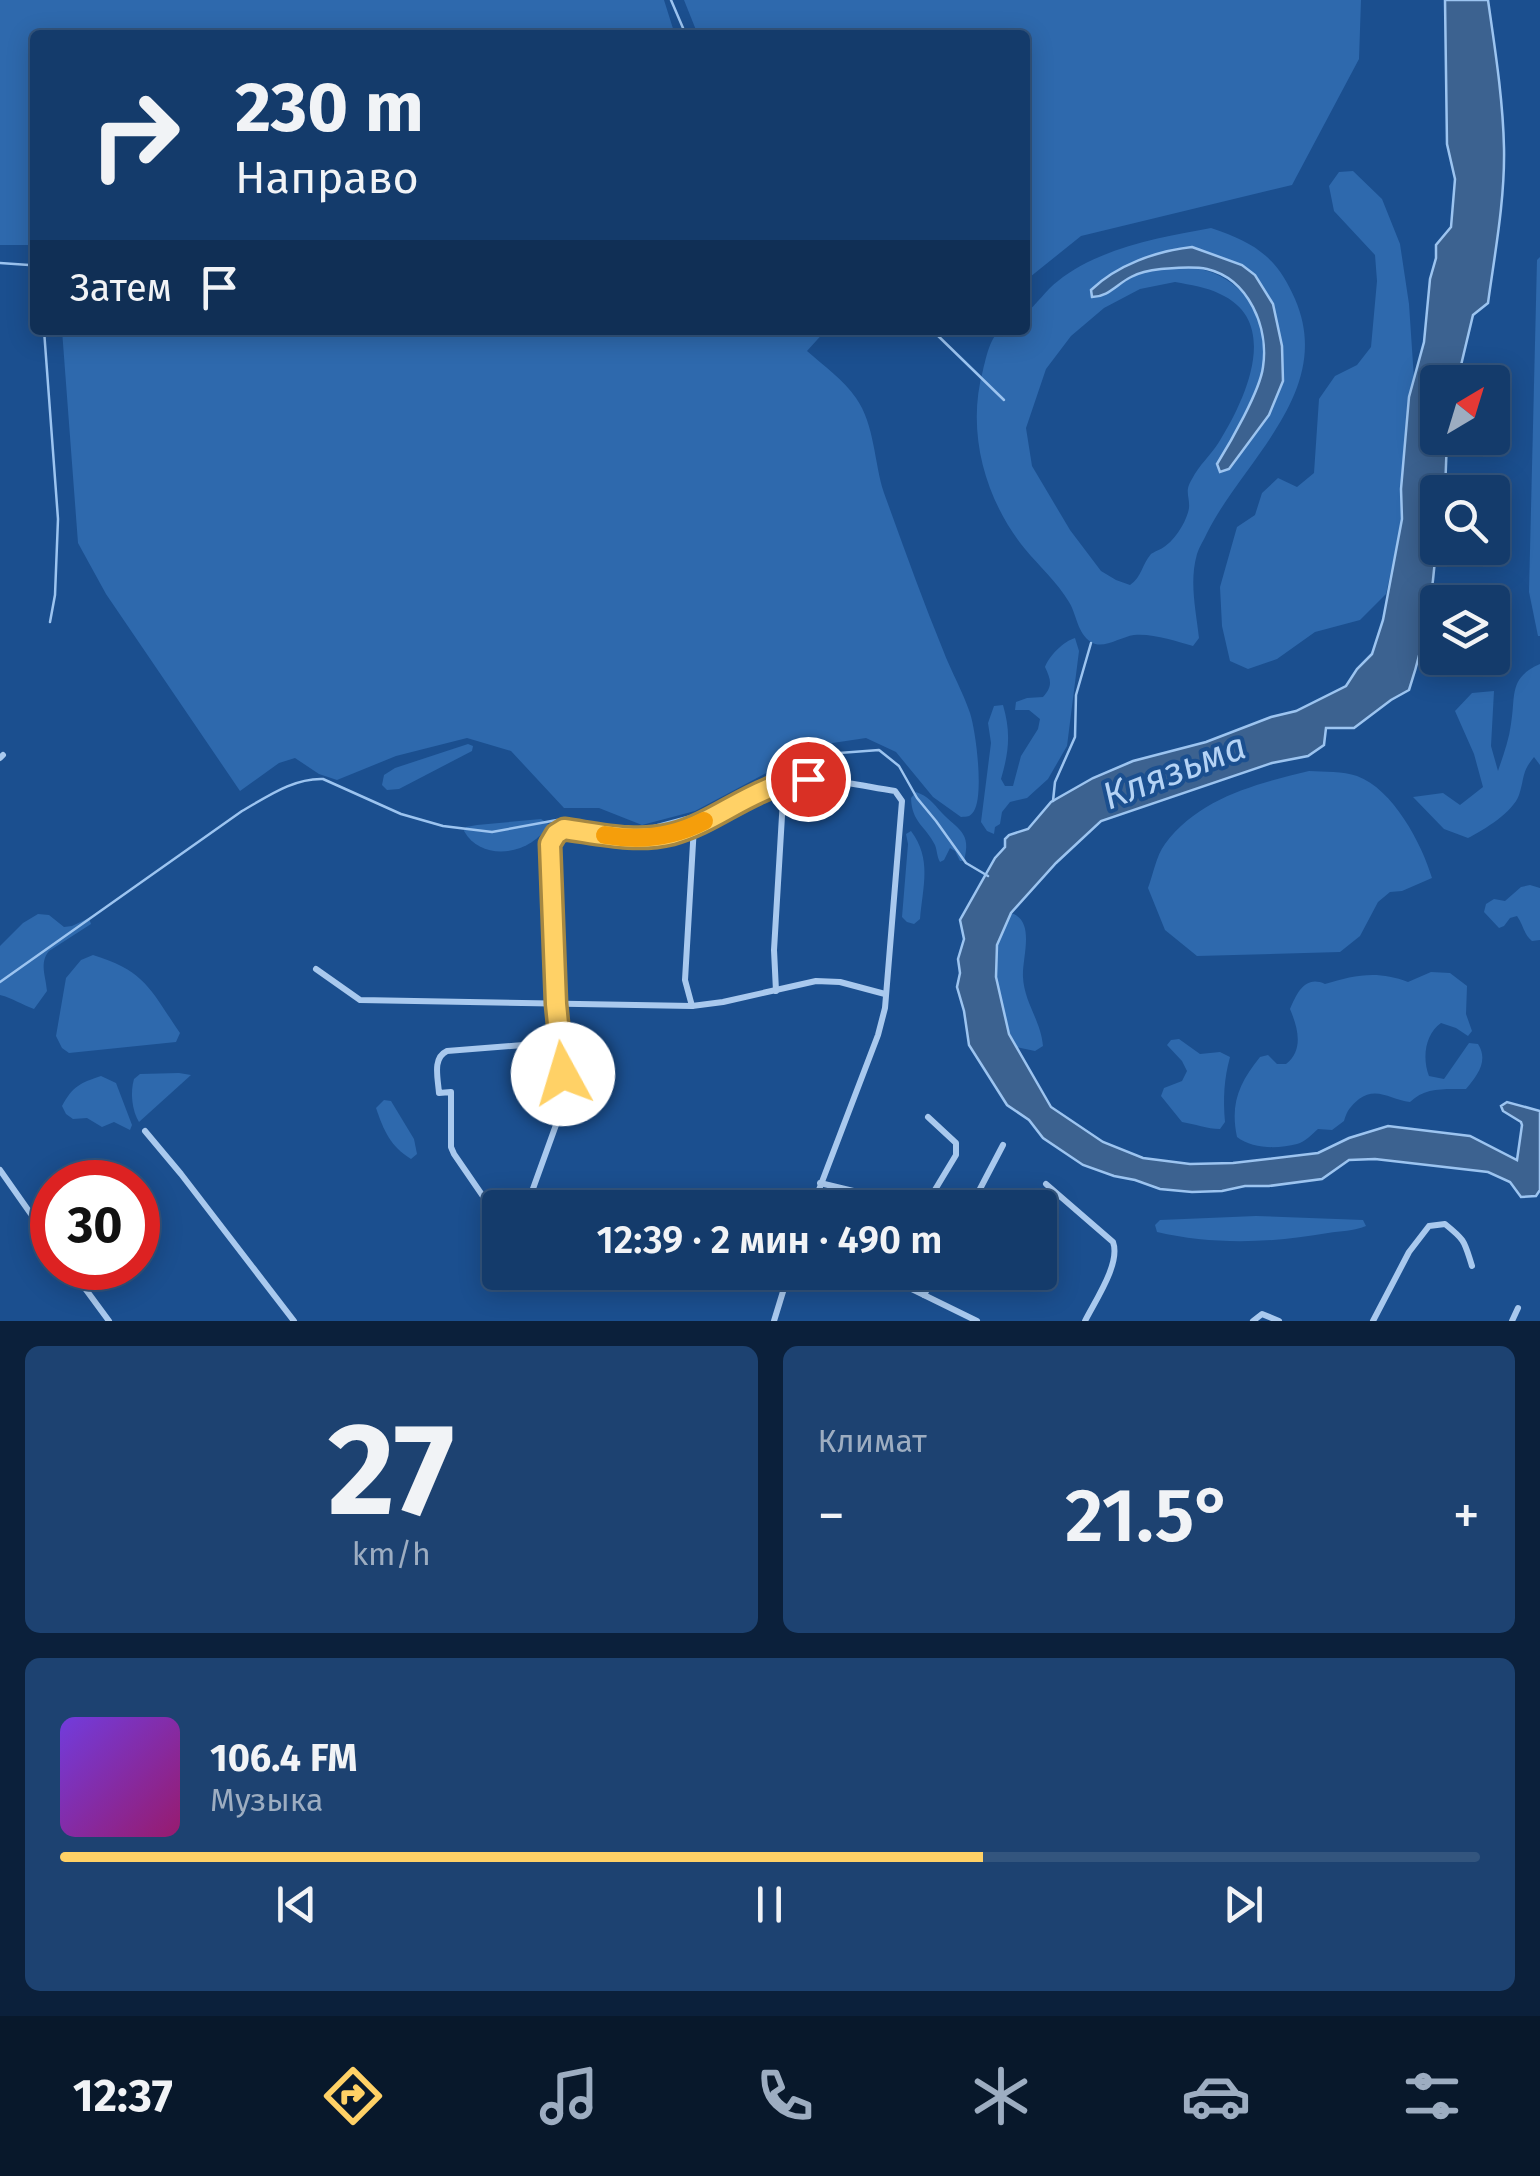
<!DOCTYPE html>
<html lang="ru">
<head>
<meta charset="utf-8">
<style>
	body { margin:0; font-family:"Fira Sans",sans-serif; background:#1d4271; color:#f1f3f6; height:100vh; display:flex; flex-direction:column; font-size:38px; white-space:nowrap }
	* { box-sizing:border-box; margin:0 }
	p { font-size:32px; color:#9dadc1 }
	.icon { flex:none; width:55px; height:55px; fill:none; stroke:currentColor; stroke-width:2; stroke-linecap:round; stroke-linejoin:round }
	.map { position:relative; height:1321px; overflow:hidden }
	.details { display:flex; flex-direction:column; gap:25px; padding:25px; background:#0b203b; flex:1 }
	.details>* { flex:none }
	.top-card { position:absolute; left:30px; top:30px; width:1000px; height:305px; border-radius:10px; box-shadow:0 5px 25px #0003,0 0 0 2px #33557e; background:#143b6b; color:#f1f3f6; overflow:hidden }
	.needle { width:65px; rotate:38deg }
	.tools { position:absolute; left:1420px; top:365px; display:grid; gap:20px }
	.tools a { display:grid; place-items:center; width:90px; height:90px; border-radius:10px; background:#143b6b; box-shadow:0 5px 25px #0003,0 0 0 2px #33557e; font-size:50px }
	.speed { position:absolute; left:30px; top:1160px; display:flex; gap:20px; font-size:50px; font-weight:700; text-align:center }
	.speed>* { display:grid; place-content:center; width:130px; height:130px; border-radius:50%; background:#143b6b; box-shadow:0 5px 25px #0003,0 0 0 2px #33557e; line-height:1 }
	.speed .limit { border:15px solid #d22; background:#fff; color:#111 }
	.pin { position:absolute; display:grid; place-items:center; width:85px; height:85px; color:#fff; margin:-42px; border:5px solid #fff; border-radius:50%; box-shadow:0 2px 10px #0007 }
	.me { position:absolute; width:110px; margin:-55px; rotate:354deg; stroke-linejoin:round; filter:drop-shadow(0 0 8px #0008) }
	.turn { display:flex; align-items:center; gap:35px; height:210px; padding:0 40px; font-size:45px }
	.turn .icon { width:130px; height:130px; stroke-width:2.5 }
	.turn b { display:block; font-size:70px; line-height:85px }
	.then { display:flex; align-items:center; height:95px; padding:0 40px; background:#0003; gap:20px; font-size:38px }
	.big { font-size:75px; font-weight:600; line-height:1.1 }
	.details .card { flex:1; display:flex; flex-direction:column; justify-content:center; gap:15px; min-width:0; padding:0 35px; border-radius:15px; background:#1d4271 }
	.details .dial { align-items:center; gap:0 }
	.dial b { font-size:130px; line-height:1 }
	.song { display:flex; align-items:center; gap:30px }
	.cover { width:120px; height:120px; border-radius:15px; background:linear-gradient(135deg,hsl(260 70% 55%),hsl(320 70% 35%)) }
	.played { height:10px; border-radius:5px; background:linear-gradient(90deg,#ffd166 65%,#33557e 65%) }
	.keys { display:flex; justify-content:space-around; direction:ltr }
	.heat { display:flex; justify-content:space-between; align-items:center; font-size:55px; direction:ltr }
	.details .tiles { flex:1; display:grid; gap:25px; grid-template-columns:1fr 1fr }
	.card:last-child { grid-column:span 2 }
	.trip { position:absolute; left:482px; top:1190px; width:575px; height:100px; border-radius:10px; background:#143b6b; box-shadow:0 5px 25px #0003,0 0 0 2px #33557e; font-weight:600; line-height:100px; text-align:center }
	.tab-bar { display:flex; height:160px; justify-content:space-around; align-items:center; background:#08182b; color:#9dadc1 }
	.tab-bar .icon { width:70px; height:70px }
	.tab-bar .current { color:#ffd166 }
	.tab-bar b { font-size:45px; color:#f1f3f6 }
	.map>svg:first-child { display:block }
</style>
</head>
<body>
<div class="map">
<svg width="1540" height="1321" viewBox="0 0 1540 1321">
	<rect width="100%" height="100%" fill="#1b4f8f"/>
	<g fill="#2e69ad" fill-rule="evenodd">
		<polygon points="0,0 664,0 675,35 35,35 35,245 0,245"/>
		<polygon points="684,0 1361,0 1359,59 1292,185 1081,236 1025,281 1025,35 698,35"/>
		<polygon points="1353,171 1382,199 1400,244 1409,304 1414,379 1409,397 1404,453 1401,489 1402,519 1386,594 1360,620 1315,632 1277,659 1248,669 1230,661 1222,626 1220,587 1237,527 1255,515 1262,493 1278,478 1297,487 1314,473 1319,399 1335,376 1357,365 1371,347 1377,281 1375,255 1334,211 1329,186 1339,172"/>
		<path d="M1211 228C1255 243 1276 256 1295 299 1335 391 1244 459 1207 533 1204 540 1199 547 1197 554 1189 582 1196 610 1199 638L1193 646C1176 641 1152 633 1134 635 1120 637 1103 650 1091 642 1077 633 1077 615 1069 602 1057 582 1040 567 1025 549 985 500 966 432 983 370 986 359 990 335 1002 330 1008 328 1019 330 1025 330V314C1037 304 1046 290 1058 281 1099 248 1161 237 1211 228ZM1192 247 1242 265 1283 381 1217 464C1238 432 1272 373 1264 334 1248 261 1161 247 1109 293L1137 262ZM1175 282C1191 285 1206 287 1220 294 1282 322 1245 400 1219 442 1211 455 1199 465 1192 479 1184 492 1190 496 1189 508 1187 521 1175 540 1164 547 1163 548 1152 553 1151 554 1142 564 1142 577 1130 585L1116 580 1101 571 1070 530 1032 466 1026 428 1046 369 1071 336 1104 308 1140 289Z"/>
		<polygon points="1540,257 1540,636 1538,636 1529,592 1537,260"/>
		<path d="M62 330H826L807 351C824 366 844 380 856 398 875 425 874 463 884 493 903 545 922 599 943 650 951 671 963 692 970 713 976 731 984 795 974 811 969 818 968 816 961 817L933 797 896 752 866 738 819 745 695 811 642 825 599 808H564L511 751 467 738 396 756 337 780 319 774 295 758 279 763 240 791 106 594 78 543Z"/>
		<path d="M1075 638 1079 651 1067 746 1048 779 1027 798 1010 802 1002 812 1000 824 995 827 994 834 987 831 981 822 991 743 988 723 994 706 1003 705C1011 732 1009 752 1001 779L1005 786H1013L1021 756 1038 729 1040 719 1029 710H1015L1016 702 1027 698 1043 697C1053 686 1051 680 1045 667 1049 656 1064 641 1075 638Z"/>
		<path d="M1540 664V765L1534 757C1521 773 1525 777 1519 795 1513 812 1484 830 1468 838L1444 829 1413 797 1443 793 1460 805 1483 787 1474 754 1455 711 1472 693 1494 691 1491 746 1498 771C1503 756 1509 740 1511 724 1516 696 1508 678 1540 664Z"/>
		<polygon points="468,744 473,746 472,751 399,789 387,790 382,785 384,775 395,768"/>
		<path d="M1309 771C1324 772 1343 771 1357 776 1393 789 1422 844 1432 878L1402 891 1390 892 1378 902 1360 936 1340 952 1197 956 1165 930 1148 888C1153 875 1156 856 1165 844 1199 798 1256 784 1309 771Z"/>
		<path d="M916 792C928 796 933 803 942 813 958 830 972 832 964 861H960L955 851 950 848 944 860 940 862C937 857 937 850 935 845 925 825 912 823 911 798Z"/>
		<path d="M541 819 549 824C532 855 482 863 464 831L466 827 477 825Z"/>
		<path d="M911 831C932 859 923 886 920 919L914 924 907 922 902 917 908 844 906 834Z"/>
		<path d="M1530 885 1540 888V940L1532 941C1524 935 1523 924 1517 916L1510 918 1504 926 1499 928 1484 912 1486 904 1494 899 1505 901 1521 887Z"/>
		<path d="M1011 913C1036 921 1022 957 1023 977 1024 1002 1041 1021 1043 1046L1035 1051 1016 1047C1003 1022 991 971 998 943 1001 933 1007 923 1011 913Z"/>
		<path d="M38 914 49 915 64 927 72 926 89 918 91 924 49 951C39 963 46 976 47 991L34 1009C22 1005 13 998 0 995V946L23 923Z"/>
		<path d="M93 955C146 971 151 991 180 1033L176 1042 69 1053 62 1048 56 1036 66 978 81 960Z"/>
		<path d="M1431 972 1450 973 1467 986 1466 1014 1472 1031 1468 1036 1456 1028 1441 1023C1425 1034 1422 1058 1429 1076L1444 1079 1469 1043 1478 1044C1489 1061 1477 1076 1466 1089 1445 1089 1425 1087 1410 1102 1391 1100 1377 1086 1359 1099 1351 1106 1347 1110 1344 1121L1332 1130 1318 1129C1312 1134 1305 1142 1297 1144 1278 1149 1252 1149 1237 1137 1230 1104 1239 1083 1260 1057L1268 1055 1277 1064H1286C1304 1050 1298 1028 1290 1009 1297 993 1305 975 1325 984 1354 975 1378 970 1408 982Z"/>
		<path d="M1179 1039 1200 1054 1220 1052 1230 1057C1224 1079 1223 1098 1225 1122L1220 1129C1207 1129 1195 1124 1182 1122L1161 1096 1164 1088 1182 1081 1187 1071 1182 1061 1167 1045 1171 1040Z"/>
		<path d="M179 1073 191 1075 139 1122C132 1111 130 1092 134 1079L140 1074Z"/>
		<path d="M101 1076 116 1083 132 1125 130 1130 114 1122 102 1127 87 1118 73 1119 66 1114 62 1106C73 1086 80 1083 101 1076Z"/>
		<path d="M384 1100 391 1101 414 1139 417 1154 411 1159C390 1146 384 1131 376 1108Z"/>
		<path d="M1256 1216 1363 1220 1366 1226C1353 1231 1341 1231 1328 1233 1272 1243 1212 1245 1157 1232L1155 1225 1160 1220Z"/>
	</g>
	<g fill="#3c6290" stroke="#9cc4f0" stroke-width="2.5">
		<path d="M1445 0H1488C1495 49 1503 99 1504 148 1505 200 1495 252 1488 303L1473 315 1457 382H1438V438H1447L1445 492H1438C1438 558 1430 627 1409 690L1391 700 1354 728H1326L1324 745 1308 756 1272 763 1101 821 1056 863 1011 913 997 945 996 977 1009 1034 1051 1107 1103 1142 1143 1158 1190 1164 1233 1163 1318 1153 1349 1138 1388 1126 1470 1136 1517 1160 1522 1125 1521 1122 1503 1111 1501 1106 1507 1102 1540 1111V1190L1536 1196 1521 1197 1510 1182 1488 1172 1375 1159 1349 1160 1322 1179 1269 1186H1245L1222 1191 1192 1192 1160 1189 1135 1180 1114 1176 1083 1165 1043 1138 1029 1120 1007 1105 969 1045 964 1011 957 987 960 973 958 959 964 939 960 920 995 858 1005 847V839L1009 835 1028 829 1051 802 1093 778 1133 761 1206 742 1271 717 1296 711 1346 686 1357 669 1372 654 1383 620 1402 519 1401 489 1409 397 1424 342 1430 279 1436 258V245L1451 227 1455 179 1447 144Z"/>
		<path d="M1192 247 1242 265 1255 275 1273 304 1282 346 1283 381 1269 415 1229 469 1220 472 1217 464C1230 443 1260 391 1263 367 1269 328 1249 279 1207 269 1192 266 1176 268 1161 269 1151 270 1140 272 1131 277 1117 284 1108 297 1092 297L1091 290C1117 265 1156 251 1192 247Z"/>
	</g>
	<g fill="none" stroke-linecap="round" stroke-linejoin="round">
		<g stroke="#9cc4f0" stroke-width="2.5">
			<polyline points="671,0 686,35"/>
			<polyline points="0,263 29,265 35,268"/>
			<polyline points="44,330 58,519 55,595 50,622"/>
			<polyline points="932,330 1004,400"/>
			<polyline points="1053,801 1055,782 1075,737 1076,695 1091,643"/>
			<path d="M0 982 242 811C267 797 293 778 323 779L401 814 443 826 492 832 557 820 624 830 643 829 706 812 787 767 826 754 879 750 899 766 917 798 936 821 966 863 988 876"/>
		</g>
		<g stroke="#a9c9ee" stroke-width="6">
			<polyline points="0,758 3,755"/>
			<polyline points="316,969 360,1000 692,1006 723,1002 816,981 840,982 885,994"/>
			<polyline points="776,991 774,950 784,782"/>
			<polyline points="692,1006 685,980 694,826"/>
			<polyline points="145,1131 181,1174 294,1321"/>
			<polyline points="0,1170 52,1244"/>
			<polyline points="820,1183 895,1201 904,1208"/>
			<path d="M1046 1184 1113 1242C1121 1263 1095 1301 1085 1321"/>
			<path d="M526 1208 565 1100 556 1004 550 845 556 834 564 829C609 835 651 844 695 826 725 813 754 789 786 782 821 775 860 786 895 791L902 801 885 1008 878 1035 812 1208"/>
			<polyline points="924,1208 956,1155 956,1143 928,1117"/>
			<polyline points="970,1208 1003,1145"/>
			<path d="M500 1221 454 1154 451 1147V1092L439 1093C438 1078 432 1058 447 1051L560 1042"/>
			<polyline points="70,1268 109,1321"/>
			<polyline points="877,1272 977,1321"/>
			<polyline points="924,1295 936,1272"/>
			<polyline points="774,1321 789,1272"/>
			<polyline points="1253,1321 1262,1314 1279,1321"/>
			<path d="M1373 1321 1409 1252 1429 1226 1445 1224C1466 1241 1464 1241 1472 1266"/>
			<polyline points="1512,1321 1518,1308"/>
		</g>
	</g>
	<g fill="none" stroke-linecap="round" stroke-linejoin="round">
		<defs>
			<path id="route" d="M563 1074 556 1004 550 844 556 834 564 829C600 834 636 843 672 834 710 824 741 797 778 785 788 781 798 780 808 779"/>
		</defs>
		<use href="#route" stroke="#a68842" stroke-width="25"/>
		<use href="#route" stroke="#ffd166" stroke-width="18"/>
		<path stroke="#f59e0b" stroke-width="18" d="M605 835C639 841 673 837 704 821"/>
	</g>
	<g text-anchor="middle" stroke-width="8" stroke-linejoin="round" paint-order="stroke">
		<g font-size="38" font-style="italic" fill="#b5d3f5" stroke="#1b4f8f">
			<text transform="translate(1174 771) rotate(-21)" y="13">Клязьма</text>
		</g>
	</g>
</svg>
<div class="tools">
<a><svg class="needle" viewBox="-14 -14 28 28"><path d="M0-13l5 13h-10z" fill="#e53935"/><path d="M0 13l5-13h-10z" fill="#9dadc1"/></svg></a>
<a><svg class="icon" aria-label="search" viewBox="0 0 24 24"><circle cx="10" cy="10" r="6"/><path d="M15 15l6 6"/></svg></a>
<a><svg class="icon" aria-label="layers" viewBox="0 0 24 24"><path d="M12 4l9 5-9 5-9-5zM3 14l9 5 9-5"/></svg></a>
</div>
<div class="speed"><div class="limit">30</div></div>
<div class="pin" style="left:808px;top:779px;background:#d93025"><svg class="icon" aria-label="arrive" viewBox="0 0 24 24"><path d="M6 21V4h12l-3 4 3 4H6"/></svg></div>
<svg class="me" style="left:563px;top:1074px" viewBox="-20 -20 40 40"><circle r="19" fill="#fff"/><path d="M0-13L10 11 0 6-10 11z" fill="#ffd166"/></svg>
<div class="trip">12:39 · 2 мин · 490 m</div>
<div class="top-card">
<div class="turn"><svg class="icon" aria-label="right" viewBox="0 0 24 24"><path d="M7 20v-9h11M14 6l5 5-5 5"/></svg><div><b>230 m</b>Направо</div></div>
<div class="then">Затем<svg class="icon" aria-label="arrive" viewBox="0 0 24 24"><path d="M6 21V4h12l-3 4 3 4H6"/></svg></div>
</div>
</div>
<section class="details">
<div class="tiles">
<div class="card dial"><b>27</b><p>km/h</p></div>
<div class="card"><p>Климат</p>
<div class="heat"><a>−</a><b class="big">21.5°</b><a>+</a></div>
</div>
<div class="card">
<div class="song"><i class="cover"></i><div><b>106.4 FM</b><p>Музыка</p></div></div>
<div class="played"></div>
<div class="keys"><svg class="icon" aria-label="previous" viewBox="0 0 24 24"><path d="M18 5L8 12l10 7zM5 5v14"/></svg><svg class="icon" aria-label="pause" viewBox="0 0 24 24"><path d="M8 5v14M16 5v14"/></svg><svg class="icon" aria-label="next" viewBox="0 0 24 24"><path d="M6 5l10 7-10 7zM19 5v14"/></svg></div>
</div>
</div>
</section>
<nav class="tab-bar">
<b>12:37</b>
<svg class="icon current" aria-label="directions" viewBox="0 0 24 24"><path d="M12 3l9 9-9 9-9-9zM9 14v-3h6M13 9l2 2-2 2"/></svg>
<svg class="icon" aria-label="music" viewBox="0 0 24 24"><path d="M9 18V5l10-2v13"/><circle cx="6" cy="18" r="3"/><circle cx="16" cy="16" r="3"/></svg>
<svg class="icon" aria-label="phone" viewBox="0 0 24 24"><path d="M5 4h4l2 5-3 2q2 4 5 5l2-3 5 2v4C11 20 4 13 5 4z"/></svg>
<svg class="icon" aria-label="climate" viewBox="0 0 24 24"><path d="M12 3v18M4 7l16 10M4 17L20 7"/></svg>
<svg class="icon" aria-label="car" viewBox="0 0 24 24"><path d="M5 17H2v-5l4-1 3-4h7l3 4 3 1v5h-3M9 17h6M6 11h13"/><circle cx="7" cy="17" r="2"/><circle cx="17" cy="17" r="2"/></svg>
<svg class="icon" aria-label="filters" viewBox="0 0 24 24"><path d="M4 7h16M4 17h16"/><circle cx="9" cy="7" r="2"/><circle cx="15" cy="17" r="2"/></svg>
</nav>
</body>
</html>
